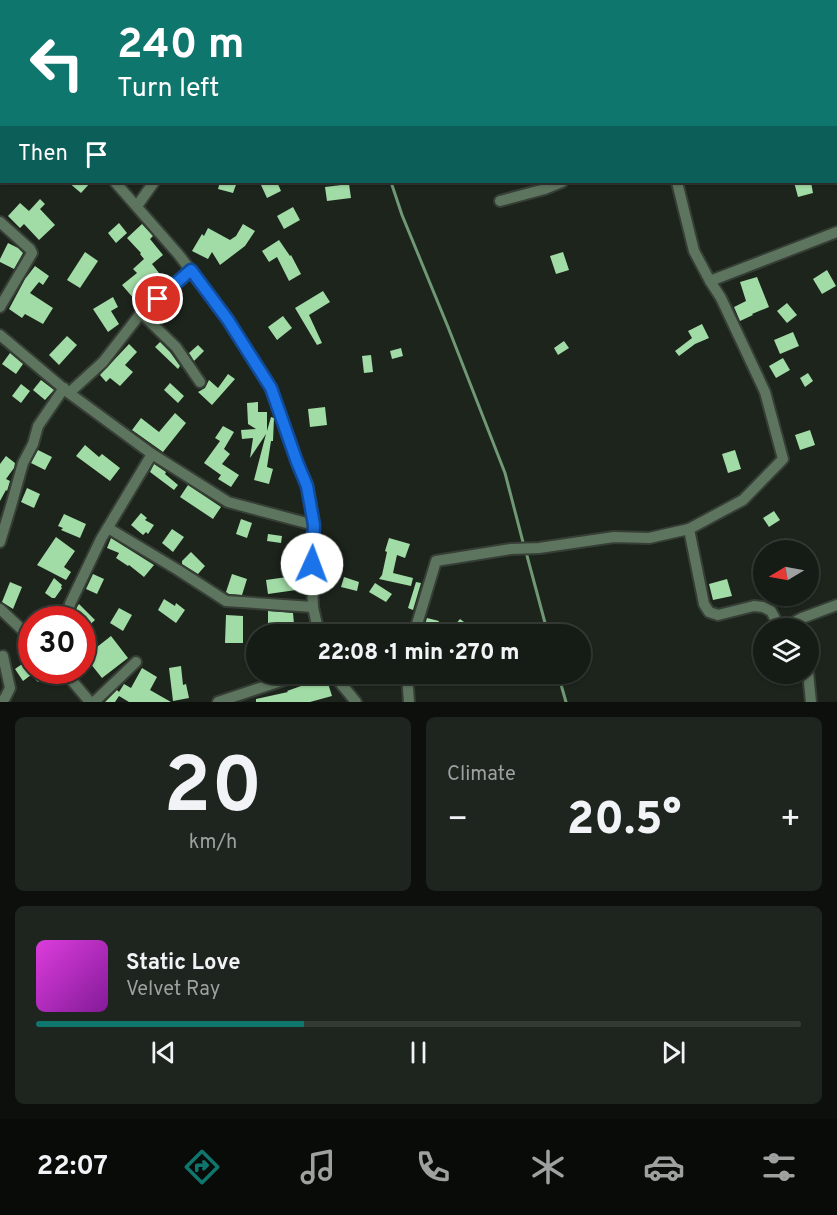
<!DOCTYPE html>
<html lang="en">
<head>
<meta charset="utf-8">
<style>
	body { margin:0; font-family:Overpass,sans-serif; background:#1e241e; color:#f1f3f6; height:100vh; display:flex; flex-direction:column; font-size:22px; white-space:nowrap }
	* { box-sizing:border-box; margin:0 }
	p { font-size:20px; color:#9da1a0 }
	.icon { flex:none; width:33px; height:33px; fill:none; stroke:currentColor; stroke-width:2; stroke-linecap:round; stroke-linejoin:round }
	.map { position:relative; height:702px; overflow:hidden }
	.side { display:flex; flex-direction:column; gap:15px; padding:15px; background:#0c0f0c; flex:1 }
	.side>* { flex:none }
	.guide { position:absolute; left:0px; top:0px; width:837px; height:183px; box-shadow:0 2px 4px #0004,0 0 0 2px #343934; background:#0f766e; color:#fff; overflow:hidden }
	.needle { width:39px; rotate:260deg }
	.fabs { position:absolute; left:753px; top:540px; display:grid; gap:12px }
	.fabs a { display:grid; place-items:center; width:66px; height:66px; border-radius:50%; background:#151b15; box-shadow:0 2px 4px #0004,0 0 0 2px #343934; font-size:30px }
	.speed { position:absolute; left:18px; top:606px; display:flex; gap:12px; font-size:30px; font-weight:700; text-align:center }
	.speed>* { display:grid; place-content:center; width:78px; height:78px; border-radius:50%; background:#151b15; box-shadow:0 2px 4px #0004,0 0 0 2px #343934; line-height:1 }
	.speed .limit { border:9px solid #d22; background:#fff; color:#111 }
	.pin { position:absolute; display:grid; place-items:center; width:51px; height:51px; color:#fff; margin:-26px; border:3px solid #fff; border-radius:50%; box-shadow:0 2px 6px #0007 }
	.me { position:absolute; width:66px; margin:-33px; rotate:2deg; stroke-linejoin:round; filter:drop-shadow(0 0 4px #0008) }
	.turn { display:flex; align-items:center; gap:21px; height:126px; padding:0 18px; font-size:27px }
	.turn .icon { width:78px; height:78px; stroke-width:2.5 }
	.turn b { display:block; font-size:42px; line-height:51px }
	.then { display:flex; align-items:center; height:57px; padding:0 18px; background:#0003; gap:12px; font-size:22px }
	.big { font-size:45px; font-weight:800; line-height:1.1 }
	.side .card { flex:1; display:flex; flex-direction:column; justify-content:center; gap:9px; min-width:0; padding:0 21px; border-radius:9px; background:#1e241e }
	.side .dial { align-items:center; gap:0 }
	.dial b { font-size:78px; line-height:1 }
	.song { display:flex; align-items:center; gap:18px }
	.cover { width:72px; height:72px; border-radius:9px; background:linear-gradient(135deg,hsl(300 70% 55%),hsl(290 70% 35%)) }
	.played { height:6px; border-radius:3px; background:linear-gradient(90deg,#0f766e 35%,#343934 35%) }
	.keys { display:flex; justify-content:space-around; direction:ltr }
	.heat { display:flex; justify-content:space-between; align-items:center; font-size:33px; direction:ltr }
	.side .tiles { flex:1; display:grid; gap:15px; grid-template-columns:1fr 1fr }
	.card:last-child { grid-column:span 2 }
	.trip { position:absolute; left:246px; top:624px; width:345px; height:60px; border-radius:30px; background:#151b15; box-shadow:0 2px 4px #0004,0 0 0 2px #343934; font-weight:800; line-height:60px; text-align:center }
	.tabs { display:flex; height:96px; justify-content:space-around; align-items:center; background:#080b08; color:#9da1a0 }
	.tabs .icon { width:42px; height:42px }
	.tabs .selected { color:#0f766e }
	.tabs b { font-size:27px; color:#f1f3f6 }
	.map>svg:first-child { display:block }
</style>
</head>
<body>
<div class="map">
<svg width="837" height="702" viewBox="0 0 837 702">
	<rect width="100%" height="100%" fill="#1c241c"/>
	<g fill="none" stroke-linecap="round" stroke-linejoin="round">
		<g stroke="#709875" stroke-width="3">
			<polyline points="300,0 301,2"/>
			<polyline points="391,182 402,215 448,327 505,473 524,546"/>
			<polyline points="526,552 548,634"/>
			<polyline points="558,674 566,702"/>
		</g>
	</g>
	<g fill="#a1dba5">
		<polygon points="68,182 91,182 81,193"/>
		<polygon points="220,182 237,182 233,193 218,189"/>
		<polygon points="268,182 277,182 281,191 267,198 261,185"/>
		<polygon points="794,182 811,182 813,193 798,197"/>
		<polygon points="349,184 351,198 327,201 325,187"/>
		<polygon points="40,199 45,204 40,209 55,225 39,240 24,224 20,228 8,216 20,203 29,211"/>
		<polygon points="293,207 300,220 284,229 277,216"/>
		<polygon points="119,223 127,233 116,243 108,233"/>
		<polygon points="142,224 153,236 150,239 163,255 152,264 166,282 157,289 154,285 135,300 122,285 137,273 133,269 144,259 140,254 141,253 127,238"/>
		<polygon points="243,224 255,231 245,246 220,265 212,252 208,259 192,251 202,234 204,236 208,228 230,240 236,236"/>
		<polygon points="279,240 290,256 291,255 301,274 289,281 277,257 269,262 262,251"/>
		<polygon points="8,243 18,248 23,253 14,269 0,262 0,259"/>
		<polygon points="85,252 98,261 80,288 67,280"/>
		<polygon points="563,252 569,270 556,274 550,256"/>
		<polygon points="35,266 49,276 43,285 39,282 30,293 53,308 43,324 25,314 22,318 9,309 25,279"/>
		<polygon points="827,270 836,286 822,294 813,279"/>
		<polygon points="757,277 769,307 752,314 753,315 740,321 734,307 746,301 740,282"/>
		<polygon points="323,291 330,302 309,315 322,343 317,345 295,308"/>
		<polygon points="175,294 182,302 173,310 166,301"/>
		<polygon points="113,297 118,307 111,311 119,324 108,332 93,309"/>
		<polygon points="787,303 797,315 787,323 777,311"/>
		<polygon points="283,316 292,328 277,340 268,327"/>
		<polygon points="702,324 709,338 695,344 679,356 675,351 692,338 688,331"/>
		<polygon points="793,332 799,346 780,354 774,340"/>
		<polygon points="67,336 77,345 59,365 49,355"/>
		<polygon points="564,341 569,348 558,355 554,348"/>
		<polygon points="160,342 170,352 180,366 178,369 155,347"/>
		<polygon points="129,344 137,352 125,365 133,372 120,386 110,378 106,382 100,375"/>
		<polygon points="198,345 204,351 194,361 189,353"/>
		<polygon points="401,348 403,356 392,359 390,351"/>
		<polygon points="10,353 23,364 16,374 2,364"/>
		<polygon points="371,355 373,372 364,373 362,356"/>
		<polygon points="783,358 790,370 776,378 769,366"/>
		<polygon points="808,373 813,381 805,387 800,378"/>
		<polygon points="228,374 235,379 212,405 198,392 205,388 209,380 218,388"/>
		<polygon points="41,380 54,390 45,400 33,390"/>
		<polygon points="170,383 184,396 178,403 164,390"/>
		<polygon points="21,384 30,391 21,403 12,396"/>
		<polygon points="258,402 258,412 267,412 267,431 271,417 274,418 273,441 271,441 267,467 273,469 269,484 254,480 266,434 250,458 253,438 242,439 241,430 256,429 248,424 247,403"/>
		<polygon points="325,407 327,425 310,427 308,409"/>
		<polygon points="175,413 186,423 163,452 132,430 141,418 159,432"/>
		<polygon points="223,426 234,432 224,449 230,454 222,464 239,475 231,487 218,479 221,475 204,463 220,441 215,438"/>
		<polygon points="810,430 815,445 800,450 795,435"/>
		<polygon points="85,445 99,457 102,454 120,468 110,481 76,456"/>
		<polygon points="38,450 52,457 45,470 31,463"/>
		<polygon points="735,450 741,469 728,473 722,454"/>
		<polygon points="6,456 15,463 14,468 6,479 10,481 7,491 6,490 0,501 0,464"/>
		<polygon points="154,464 166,472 165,474 178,485 174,490 150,472"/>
		<polygon points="188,485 221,507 213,519 180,497"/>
		<polygon points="27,488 40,494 34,508 21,502"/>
		<polygon points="774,511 780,520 769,527 763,518"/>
		<polygon points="141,513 147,518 145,520 154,525 148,534 146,532 143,535 131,525"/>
		<polygon points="64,514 86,524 80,538 61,530 63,528 58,526"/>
		<polygon points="241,519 252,523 247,538 236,534"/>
		<polygon points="172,529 184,537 173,552 162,543"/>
		<polygon points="268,534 282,536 281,543 267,541"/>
		<polygon points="56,537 75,551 64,567 71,572 66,580 37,565"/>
		<polygon points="111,538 154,565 144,577 129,565 128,566 116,558 119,553 107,548"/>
		<polygon points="389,538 410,544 405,558 397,555 393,573 413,578 411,586 379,579 382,575 387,552 385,551"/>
		<polygon points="191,552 205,566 198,574 182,564 182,561"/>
		<polygon points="93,574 104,579 97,594 86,589"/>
		<polygon points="232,574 247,579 242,595 229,594 226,592"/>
		<polygon points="294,576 296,590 268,594 266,580"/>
		<polygon points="344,577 359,582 357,591 341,587"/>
		<polygon points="54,578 62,585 61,587 62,588 55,598 52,598 45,593"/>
		<polygon points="727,579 732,596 713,600 709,584"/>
		<polygon points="10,582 22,587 13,609 2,602"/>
		<polygon points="416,582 421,583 413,610 408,608"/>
		<polygon points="375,583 392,594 386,602 369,592"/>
		<polygon points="164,599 175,606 176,603 185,610 176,623 158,610"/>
		<polygon points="79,604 95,620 82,632 82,620 76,620 74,618 77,607"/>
		<polygon points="119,608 132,615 123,631 110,623"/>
		<polygon points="268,611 293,613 294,624 268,625"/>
		<polygon points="226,615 243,616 243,643 225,643"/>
		<polygon points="427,618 439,621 434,634 422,634"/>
		<polygon points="460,619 472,628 467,634 447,634"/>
		<polygon points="82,634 97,647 111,636 128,658 102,678 82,653"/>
		<polygon points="32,657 32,670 50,670 38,682 31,675 23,681 15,669"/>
		<polygon points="181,666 183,685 186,684 189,698 173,701 169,668"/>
		<polygon points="142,668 157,677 150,690 171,702 129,702 119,696 115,702 105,702 117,690 119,692 124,684 131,688"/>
		<polygon points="326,677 332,696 310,702 256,702 256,699 288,692 287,691"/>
	</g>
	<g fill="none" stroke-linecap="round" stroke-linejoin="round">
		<defs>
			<g id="minor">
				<polyline points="183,2 183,0"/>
				<polyline points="666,2 692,2"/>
				<polyline points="836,37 837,38"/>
				<polyline points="0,40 2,42"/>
				<polyline points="0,58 2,57"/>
				<polyline points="115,182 179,255 228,320 271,388 297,462 307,485 314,525 312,584 313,607 319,634"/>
				<polyline points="677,182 694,251 710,281 721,298 765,392 783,459 743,500 689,529 704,604 709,612 718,615 754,606 763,607 771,611 780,628"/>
				<polyline points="500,201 545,189 562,182"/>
				<polyline points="137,206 154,182"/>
				<polyline points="0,222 30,249 32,253 0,307"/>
				<polyline points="710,281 837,232"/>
				<polyline points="141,313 176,347 200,382"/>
				<polyline points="0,335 69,393 152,454 228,502 314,525"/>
				<polyline points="69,393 103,362 141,313 191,270"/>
				<polyline points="108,528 178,570 226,601 313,607"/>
				<polyline points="0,542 11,506 23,463 33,444 38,426 64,388"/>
				<polyline points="0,609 32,639"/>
				<polyline points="66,620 70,604 101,539 152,454"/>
				<polyline points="783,628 802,618 837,605"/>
				<polyline points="414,634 436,561 511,549 539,548 614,537 649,538 689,529"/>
				<polyline points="63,670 90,702"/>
				<polyline points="808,672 811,702"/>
				<polyline points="333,674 356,702"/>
				<polyline points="407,674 409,702"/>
				<polyline points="1,702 5,698 10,688 3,656"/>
				<polyline points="94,702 136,662"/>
				<polyline points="218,702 302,674"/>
			</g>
			<g id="highway">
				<polyline points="815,0 817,2"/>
				<polyline points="836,19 837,20"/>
			</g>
		</defs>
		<use href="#minor" stroke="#363e36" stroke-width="14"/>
		<use href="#highway" stroke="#363e36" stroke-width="18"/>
		<use href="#minor" stroke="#5d745e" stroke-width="10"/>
		<use href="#highway" stroke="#aee9b2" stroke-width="15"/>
	</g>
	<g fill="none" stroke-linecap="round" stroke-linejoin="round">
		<defs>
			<polyline id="route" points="158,299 191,270 228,320 271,388 297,462 307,486 314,525 312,564"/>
		</defs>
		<use href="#route" stroke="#114b97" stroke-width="15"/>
		<use href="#route" stroke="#1a73e8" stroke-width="10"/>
	</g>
</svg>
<div class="fabs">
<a><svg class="needle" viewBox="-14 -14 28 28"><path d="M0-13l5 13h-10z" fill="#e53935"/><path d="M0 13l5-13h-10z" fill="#9da1a0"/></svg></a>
<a><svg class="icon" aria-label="layers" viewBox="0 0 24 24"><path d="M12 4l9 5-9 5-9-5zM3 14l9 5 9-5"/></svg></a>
</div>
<div class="speed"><div class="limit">30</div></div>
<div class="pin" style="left:158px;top:299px;background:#d93025"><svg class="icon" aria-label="arrive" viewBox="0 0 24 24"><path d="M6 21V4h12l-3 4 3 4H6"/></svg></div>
<svg class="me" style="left:312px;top:564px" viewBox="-20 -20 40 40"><circle r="19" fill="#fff"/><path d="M0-13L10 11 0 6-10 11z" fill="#1a73e8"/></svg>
<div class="trip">22:08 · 1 min · 270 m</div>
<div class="guide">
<div class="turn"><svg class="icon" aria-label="left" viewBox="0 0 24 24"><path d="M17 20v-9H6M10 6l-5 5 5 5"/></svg><div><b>240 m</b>Turn left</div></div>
<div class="then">Then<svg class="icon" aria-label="arrive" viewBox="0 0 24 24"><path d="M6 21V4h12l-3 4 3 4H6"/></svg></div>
</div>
</div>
<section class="side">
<div class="tiles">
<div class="card dial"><b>20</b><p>km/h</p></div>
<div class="card"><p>Climate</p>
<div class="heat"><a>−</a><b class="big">20.5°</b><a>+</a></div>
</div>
<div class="card">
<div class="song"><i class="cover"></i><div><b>Static Love</b><p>Velvet Ray</p></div></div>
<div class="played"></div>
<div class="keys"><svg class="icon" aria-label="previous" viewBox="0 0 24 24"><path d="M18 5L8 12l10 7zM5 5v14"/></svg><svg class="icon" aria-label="pause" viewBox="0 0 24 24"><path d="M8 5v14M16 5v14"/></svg><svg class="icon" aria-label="next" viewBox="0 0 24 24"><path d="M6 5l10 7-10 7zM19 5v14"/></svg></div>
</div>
</div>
</section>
<nav class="tabs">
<b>22:07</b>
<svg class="icon selected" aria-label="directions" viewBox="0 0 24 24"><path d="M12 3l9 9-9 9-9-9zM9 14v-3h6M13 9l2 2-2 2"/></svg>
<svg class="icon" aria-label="music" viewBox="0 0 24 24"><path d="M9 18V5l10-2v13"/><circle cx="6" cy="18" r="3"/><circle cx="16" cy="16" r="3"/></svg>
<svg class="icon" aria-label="phone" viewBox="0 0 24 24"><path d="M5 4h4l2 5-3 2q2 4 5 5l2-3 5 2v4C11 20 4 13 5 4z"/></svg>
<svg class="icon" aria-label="climate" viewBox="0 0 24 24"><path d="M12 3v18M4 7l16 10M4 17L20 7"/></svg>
<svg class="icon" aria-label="car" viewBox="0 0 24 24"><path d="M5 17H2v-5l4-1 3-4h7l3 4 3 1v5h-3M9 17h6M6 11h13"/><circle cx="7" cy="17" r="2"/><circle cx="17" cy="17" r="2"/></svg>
<svg class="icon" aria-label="filters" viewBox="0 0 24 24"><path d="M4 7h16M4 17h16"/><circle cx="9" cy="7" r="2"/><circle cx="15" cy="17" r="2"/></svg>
</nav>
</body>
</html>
